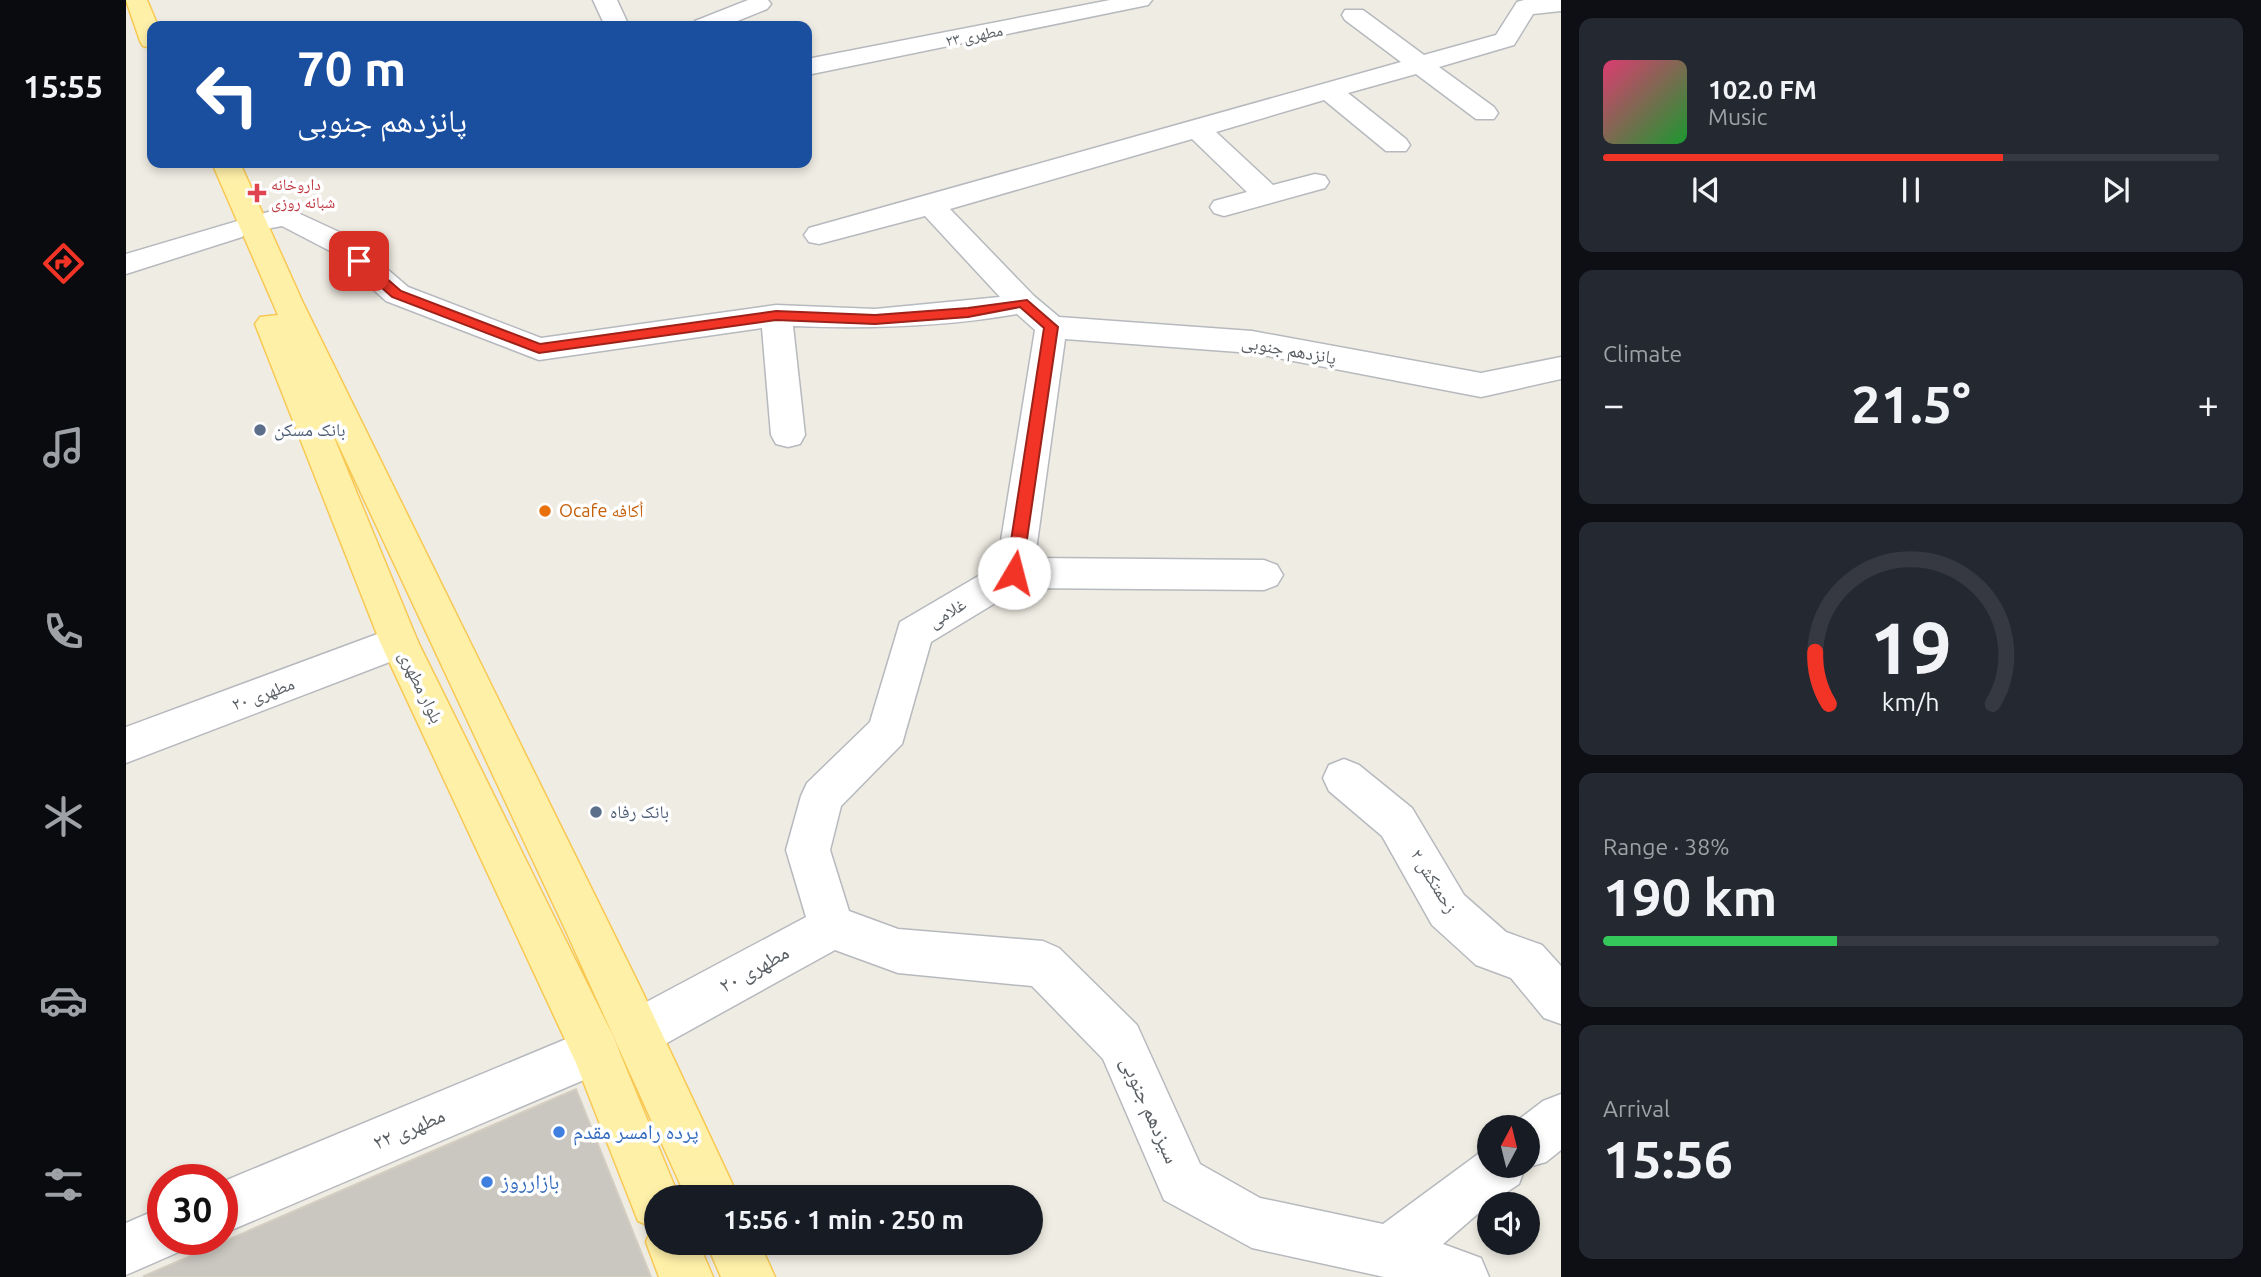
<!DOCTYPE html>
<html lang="en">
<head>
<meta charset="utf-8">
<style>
	body { margin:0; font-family:Ubuntu,"Noto Naskh Arabic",sans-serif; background:#242831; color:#f1f3f6; height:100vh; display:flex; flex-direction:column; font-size:26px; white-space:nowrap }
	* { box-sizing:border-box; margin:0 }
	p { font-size:23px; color:#9ea1a6 }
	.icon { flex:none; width:38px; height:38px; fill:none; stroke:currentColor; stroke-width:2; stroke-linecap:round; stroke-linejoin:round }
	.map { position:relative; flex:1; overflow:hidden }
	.sheet { display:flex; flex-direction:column; gap:18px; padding:18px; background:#0d0f14; width:700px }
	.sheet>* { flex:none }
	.hud { position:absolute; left:21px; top:21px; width:665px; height:147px; border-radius:14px; box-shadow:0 4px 10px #0003; background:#1a4fa0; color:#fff; overflow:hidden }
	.needle { width:46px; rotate:7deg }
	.fabs { position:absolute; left:1351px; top:1115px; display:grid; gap:14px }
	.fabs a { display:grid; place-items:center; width:63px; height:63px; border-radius:50%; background:#171b24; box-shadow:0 4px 10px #0003; font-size:35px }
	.speed { position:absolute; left:21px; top:1164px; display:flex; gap:14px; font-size:35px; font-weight:700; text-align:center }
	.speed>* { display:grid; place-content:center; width:91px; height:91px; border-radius:50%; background:#171b24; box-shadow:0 4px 10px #0003; line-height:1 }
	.speed .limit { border:10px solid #d22; background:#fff; color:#111 }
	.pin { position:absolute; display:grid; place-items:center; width:60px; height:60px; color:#fff; margin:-30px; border-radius:14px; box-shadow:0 4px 10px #0006 }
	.me { position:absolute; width:77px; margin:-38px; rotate:8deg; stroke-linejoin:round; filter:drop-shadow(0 0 5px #0008) }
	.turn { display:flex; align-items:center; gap:24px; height:147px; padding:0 35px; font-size:32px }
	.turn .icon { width:91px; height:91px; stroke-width:2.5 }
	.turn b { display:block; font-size:49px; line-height:60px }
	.big { font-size:52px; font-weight:700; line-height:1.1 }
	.sheet .card { flex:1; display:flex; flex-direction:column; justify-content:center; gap:10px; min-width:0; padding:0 24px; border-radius:14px; background:#242831 }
	.sheet .dial { align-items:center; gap:0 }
	.dial svg { height:182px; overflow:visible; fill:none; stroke:#363941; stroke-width:7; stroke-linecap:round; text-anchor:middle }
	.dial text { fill:#f1f3f6; stroke:none }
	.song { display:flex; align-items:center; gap:21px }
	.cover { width:84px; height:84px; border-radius:10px; background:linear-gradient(135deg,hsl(340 70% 55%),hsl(130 70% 35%)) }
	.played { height:7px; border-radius:4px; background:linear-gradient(90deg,#f23426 65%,#363941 65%) }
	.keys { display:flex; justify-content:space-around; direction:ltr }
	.heat { display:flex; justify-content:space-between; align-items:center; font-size:38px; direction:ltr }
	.charge { height:10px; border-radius:5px; background:linear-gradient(90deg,#34c759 38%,#363941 0) }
	.trip { position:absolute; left:518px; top:1185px; width:399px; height:70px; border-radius:35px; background:#171b24; box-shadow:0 4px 10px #0003; font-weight:700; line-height:70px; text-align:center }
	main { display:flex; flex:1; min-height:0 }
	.tab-bar { display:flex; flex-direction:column; width:126px; justify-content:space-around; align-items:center; background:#090b0e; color:#9ea1a6 }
	.tab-bar .icon { width:49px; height:49px }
	.tab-bar .selected { color:#f23426 }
	.tab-bar b { font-size:32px; color:#f1f3f6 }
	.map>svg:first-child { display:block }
</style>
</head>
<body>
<main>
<nav class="tab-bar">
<b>15:55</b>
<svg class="icon selected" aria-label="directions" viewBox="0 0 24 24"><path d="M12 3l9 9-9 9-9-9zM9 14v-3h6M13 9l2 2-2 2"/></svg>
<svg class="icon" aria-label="music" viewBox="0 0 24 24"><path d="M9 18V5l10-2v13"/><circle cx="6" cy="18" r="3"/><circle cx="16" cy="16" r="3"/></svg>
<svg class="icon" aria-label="phone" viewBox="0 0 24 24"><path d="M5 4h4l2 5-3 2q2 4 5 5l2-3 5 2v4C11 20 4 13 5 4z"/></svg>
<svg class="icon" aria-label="climate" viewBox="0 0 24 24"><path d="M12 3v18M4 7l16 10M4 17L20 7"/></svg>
<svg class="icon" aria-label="car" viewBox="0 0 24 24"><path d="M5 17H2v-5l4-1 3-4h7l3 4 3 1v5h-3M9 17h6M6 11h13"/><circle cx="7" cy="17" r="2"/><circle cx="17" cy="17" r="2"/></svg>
<svg class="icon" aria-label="filters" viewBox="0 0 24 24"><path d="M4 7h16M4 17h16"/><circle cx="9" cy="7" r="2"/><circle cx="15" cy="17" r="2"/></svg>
</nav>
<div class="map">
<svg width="1435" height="1277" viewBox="0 0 1435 1277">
	<rect width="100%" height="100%" fill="#efece3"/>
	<polygon fill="#cac7c0" stroke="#d4cec1" stroke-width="2" points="450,1089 525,1277 19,1277 18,1276"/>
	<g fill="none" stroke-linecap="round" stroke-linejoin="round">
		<defs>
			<g id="minor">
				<polygon points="467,0 491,0 503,26 479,26"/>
				<polygon points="622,0 642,0 645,4 641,9 599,26 566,26 569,21"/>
				<polygon points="984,0 1026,0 1022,5 681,75 681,59"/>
				<path d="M1398 0H1435V11L1407 14 1388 45 1313 67 1368 107 1372 113 1368 119H1350L1290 74 1222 93 1280 139 1284 145 1280 151H1260L1198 100 1090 132 1147 185 1189 174 1199 176 1203 182 1199 188 1098 216 1088 213 1084 207 1088 201 1121 192 1066 139 824 209 908 296 933 317 1126 331 1355 373 1435 357V379L1355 397 1126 353 939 339 909 558 1138 560 1151 565 1157 575 1151 585 1138 590 894 588 805 642 776 744 715 806 704 850 723 911 772 929 917 941 933 948 1011 1025 1074 1164 1134 1198 1257 1224 1363 1146V1166H1402V1127L1384 1126 1417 1101 1435 1094V1150L1420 1162 1399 1168 1393 1184 1363 1204 1317 1244 1355 1258 1363 1277H1258L1126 1248 1038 1200 977 1059 906 986 772 973 709 950 530 1049 513 1056 496 1049 489 1032 496 1015 680 917 660 850 675 796 681 783 744 722 774 622 871 565 909 330 891 314C816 327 743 329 667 326L679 435 674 444 662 447 650 444 645 435 636 328 413 360 260 301 204 251 156 226 119 233 116 237 0 274V254L159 207 224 237 282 287 415 338 650 305 749 309 874 297 799 216 693 244 683 242 678 235 683 228 1275 62 1219 20 1216 15 1219 10H1237L1298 55 1370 35 1391 2Z"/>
				<polygon points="273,626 287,631 292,642 287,653 0,763 0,727"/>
				<polygon points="1218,759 1233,765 1286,808 1338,895 1380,932 1416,945 1435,966 1435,1024 1418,1018 1385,978 1350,965 1306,925 1256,836 1203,791 1197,778 1203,765"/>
				<polygon points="469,1027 486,1034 493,1051 486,1068 96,1234 96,1182"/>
				<polygon points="37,1207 37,1239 61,1239 55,1251 0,1275 0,1223"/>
			</g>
			<g id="major">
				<polygon points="0,0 21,0 32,26 26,26 26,48 17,46 14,41"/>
				<polygon points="86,163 114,163 178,305 516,991 604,1179 612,1197 560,1197 439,929 200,418 292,642 486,1034 553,1197 530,1197 530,1242 572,1242 587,1277 533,1277 520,1242 526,1227 512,1221 450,1063 254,642 129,324 134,317 152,315"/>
				<polygon points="580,1242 633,1242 649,1277 595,1277"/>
			</g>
		</defs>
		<use href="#minor" stroke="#b6b9be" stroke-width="3"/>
		<use href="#major" stroke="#f8c853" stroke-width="3"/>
		<use href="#minor" fill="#fff" fill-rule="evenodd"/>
		<use href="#major" fill="#fff0a8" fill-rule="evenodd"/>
	</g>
	<polygon fill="#f23426" stroke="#9d2219" stroke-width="2" points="229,258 237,258 275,291 414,344 650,311 749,315 842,308 901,300 932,327 896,573 888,579 880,573 918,328 894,307 842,317 749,324 650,320 413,353 266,297 229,264"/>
	<path fill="#e0444e" stroke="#fff" stroke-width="2.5" d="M127.5 182.5h7v7h7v7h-7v7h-7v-7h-7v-7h7z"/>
	<g fill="#5c6f8a" stroke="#fff" stroke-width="2.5">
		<circle cx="134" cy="430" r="7"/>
		<circle cx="470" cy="812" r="7"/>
	</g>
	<circle fill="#e8710a" stroke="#fff" stroke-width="2.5" cx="419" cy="511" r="7"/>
	<g fill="#3f7fe0" stroke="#fff" stroke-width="2.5">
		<circle cx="433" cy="1132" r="7"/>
		<circle cx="361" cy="1182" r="7"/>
	</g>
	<g text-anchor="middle" stroke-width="7" stroke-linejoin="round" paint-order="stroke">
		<g font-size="16" fill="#5b6065" stroke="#fff">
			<text transform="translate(848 35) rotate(-11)" y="6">مطهری ۲۳</text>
		</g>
		<g font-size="16" fill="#be3a42" stroke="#fff" text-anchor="start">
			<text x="145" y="190">داروخانه<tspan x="145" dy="18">شبانه روزی</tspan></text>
		</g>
		<g font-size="18" fill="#5b6065" stroke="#fff">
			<text transform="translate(1163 350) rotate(10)" y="6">پانزدهم جنوبی</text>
			<text transform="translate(821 613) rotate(-31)" y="6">غلامی</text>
			<text transform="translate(295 687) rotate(64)" y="6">بلوار مطهری</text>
			<text transform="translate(137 694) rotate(-20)" y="6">مطهری ۲۰</text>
			<text transform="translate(1308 881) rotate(58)" y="6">زحمتکش ۲</text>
		</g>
		<g font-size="18" fill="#4e5e75" stroke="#fff" text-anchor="start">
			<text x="148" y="436">بانک مسکن</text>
			<text x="484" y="818">بانک رفاه</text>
		</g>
		<g font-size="18" fill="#c56008" stroke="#fff" text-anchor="start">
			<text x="433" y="517">Ocafe اُکافه</text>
		</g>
		<g font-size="21" fill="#5b6065" stroke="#fff">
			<text transform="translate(628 969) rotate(-29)" y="7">مطهری ۲۰</text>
			<text transform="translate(1024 1110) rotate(66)" y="7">سیزدهم جنوبی</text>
			<text transform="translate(283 1129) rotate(-23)" y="7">مطهری ۲۲</text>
		</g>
		<g font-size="21" fill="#366cbe" stroke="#fff" text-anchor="start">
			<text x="447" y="1139">پرده رامسر مقدم</text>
			<text x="375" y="1189">بازارروز</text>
		</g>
	</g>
</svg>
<div class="fabs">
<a><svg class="needle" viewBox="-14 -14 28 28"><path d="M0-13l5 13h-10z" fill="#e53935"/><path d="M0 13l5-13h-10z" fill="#9ea1a6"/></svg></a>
<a><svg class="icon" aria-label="sound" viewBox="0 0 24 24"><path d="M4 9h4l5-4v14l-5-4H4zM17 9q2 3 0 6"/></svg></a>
</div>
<div class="speed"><div class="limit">30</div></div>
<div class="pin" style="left:233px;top:261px;background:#d93025"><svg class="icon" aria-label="arrive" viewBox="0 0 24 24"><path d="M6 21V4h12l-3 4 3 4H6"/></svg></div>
<svg class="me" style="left:888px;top:573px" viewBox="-20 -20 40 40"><circle r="19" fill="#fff"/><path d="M0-13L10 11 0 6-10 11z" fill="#f23426"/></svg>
<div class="trip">15:56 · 1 min · 250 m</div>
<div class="hud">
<div class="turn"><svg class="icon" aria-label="left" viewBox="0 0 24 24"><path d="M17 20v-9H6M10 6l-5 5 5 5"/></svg><div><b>70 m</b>پانزدهم جنوبی</div></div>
</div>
</div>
<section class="sheet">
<div class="card">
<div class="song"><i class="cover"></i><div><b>102.0 FM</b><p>Music</p></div></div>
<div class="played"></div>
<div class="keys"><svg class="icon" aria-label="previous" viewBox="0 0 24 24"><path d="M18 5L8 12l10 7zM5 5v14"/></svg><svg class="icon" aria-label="pause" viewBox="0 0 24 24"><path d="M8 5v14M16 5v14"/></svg><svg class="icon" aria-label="next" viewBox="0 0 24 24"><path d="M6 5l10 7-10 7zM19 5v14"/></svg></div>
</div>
<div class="card"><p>Climate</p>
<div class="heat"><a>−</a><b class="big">21.5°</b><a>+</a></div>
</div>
<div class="card dial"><svg viewBox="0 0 100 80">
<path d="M14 69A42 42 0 1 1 86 69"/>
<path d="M14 69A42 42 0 0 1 8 46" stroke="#f23426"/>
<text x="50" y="56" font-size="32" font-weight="700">19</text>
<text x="50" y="72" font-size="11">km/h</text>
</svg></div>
<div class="card"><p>Range · 38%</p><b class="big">190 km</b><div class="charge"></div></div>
<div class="card"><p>Arrival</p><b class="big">15:56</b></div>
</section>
</main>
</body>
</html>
